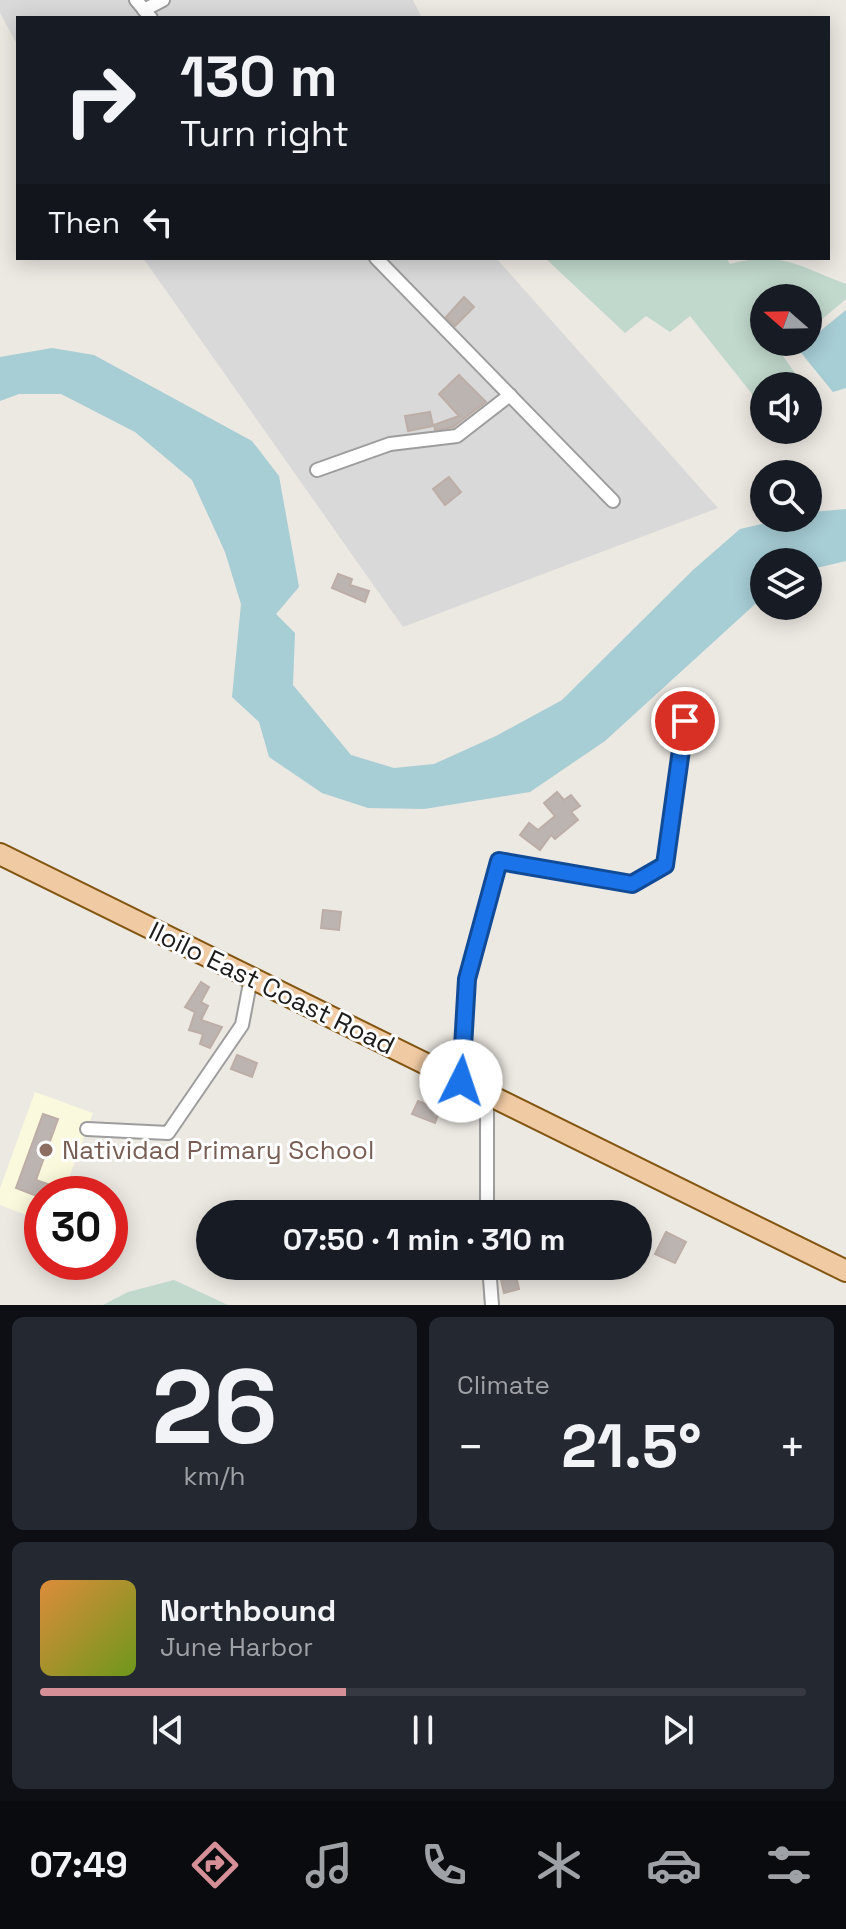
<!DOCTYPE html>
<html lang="en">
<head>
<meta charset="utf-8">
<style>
	body { margin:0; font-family:"Space Grotesk",sans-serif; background:#242831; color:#f1f3f6; height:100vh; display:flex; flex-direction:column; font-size:30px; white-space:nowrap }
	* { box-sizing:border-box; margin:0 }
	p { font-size:26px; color:#9ea1a6 }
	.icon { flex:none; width:44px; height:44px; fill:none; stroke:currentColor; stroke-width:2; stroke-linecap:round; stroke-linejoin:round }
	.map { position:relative; height:1305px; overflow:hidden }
	.drawer { display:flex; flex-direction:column; gap:12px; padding:12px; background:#0d0f14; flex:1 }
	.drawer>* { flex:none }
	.top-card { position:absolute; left:16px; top:16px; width:814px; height:244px; border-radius:0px; box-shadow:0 4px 20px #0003; background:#171b24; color:#f1f3f6; overflow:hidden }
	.needle { width:52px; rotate:290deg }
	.controls { position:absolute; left:750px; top:284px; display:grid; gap:16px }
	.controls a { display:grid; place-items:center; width:72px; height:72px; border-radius:50%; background:#171b24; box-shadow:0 4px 20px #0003; font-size:40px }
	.speed { position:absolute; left:24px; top:1176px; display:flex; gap:16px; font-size:40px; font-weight:700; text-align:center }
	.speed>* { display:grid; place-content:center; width:104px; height:104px; border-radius:50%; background:#171b24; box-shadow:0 4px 20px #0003; line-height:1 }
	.speed .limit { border:12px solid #d22; background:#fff; color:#111 }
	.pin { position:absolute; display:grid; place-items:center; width:68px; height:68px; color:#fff; margin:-34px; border:4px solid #fff; border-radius:50%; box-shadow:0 2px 8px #0007 }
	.me { position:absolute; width:88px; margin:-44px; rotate:4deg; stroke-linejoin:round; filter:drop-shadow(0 0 6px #0008) }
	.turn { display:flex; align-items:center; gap:28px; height:168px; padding:0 32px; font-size:36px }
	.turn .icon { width:104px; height:104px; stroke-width:2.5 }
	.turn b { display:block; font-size:56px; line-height:68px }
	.then { display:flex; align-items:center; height:76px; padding:0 32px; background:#0003; gap:16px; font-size:30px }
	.big { font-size:60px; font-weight:700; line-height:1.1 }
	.drawer .widget { flex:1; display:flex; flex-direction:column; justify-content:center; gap:12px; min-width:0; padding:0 28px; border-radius:12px; background:#242831 }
	.drawer .dial { align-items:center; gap:0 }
	.dial b { font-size:104px; line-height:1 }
	.song { display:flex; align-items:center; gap:24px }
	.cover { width:96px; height:96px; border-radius:12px; background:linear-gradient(135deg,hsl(30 70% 55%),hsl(80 70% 35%)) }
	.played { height:8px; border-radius:4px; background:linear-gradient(90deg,#d49096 40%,#363941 40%) }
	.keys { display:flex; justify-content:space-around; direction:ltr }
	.heat { display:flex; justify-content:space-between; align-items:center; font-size:44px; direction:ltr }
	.drawer .tiles { flex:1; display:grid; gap:12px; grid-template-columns:1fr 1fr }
	.widget:last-child { grid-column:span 2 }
	.trip { position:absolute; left:196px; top:1200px; width:456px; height:80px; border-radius:40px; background:#171b24; box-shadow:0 4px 20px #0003; font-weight:700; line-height:80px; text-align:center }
	.dock { display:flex; height:128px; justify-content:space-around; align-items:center; background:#090b0e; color:#9ea1a6 }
	.dock .icon { width:56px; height:56px }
	.dock .on { color:#d49096 }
	.dock b { font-size:36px; color:#f1f3f6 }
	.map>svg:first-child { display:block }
</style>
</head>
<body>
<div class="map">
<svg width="846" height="1305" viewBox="0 0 846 1305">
	<rect width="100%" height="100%" fill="#ece8e2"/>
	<g fill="#dad9d9">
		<polygon points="0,0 413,0 422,18 18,18 18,46 0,13"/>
		<polygon points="143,258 496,258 718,508 403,627"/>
	</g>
	<polygon fill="#faf9dd" points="35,1092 93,1113 63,1194 42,1194 42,1221 0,1205 0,1188"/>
	<g fill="#c1d8cc">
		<path d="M545 258H726L730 264C781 250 800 267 846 284V299L808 331V298H764V342H794L781 353 804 386H764V409L690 316 670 332 646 316 625 333Z"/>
		<polygon points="174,1280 228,1305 103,1305 128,1292"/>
	</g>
	<g fill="#a7cdd5">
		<polygon points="846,310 846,388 833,392 798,349"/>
		<polygon points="52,348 94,355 252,441 279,476 299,587 276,614 295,633 293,685 351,755 394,768 434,764 496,736 562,700 693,570 740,529 787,518 808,518 808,513 812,512 846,509 846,561 808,570 808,562 764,562 764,596 605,741 530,792 424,809 368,808 322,793 269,757 259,722 232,697 241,604 225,552 192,480 135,432 61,394 19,394 0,401 0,357"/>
	</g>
	<g fill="#bcb4b0" stroke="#bcaea7" stroke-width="2">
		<polygon points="464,297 474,307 455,326 446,317"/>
		<polygon points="459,375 486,402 453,427 435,430 434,425 459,416 439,394"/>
		<polygon points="430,412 433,426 408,431 405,416"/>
		<polygon points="449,477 461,492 445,505 433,489"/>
		<polygon points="338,574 352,579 350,585 369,591 365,602 332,588"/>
		<polygon points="557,792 564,800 571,795 580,806 571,812 578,820 555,839 551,835 540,850 520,835 529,823 538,830 555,816 544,803"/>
		<polygon points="323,910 341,912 339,930 321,928"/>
		<polygon points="201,982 209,987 201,1002 208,1006 201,1020 222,1027 210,1048 200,1044 203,1034 189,1030 195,1012 185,1007"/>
		<polygon points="237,1055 257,1063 252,1077 231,1069"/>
		<polygon points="418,1101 440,1109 435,1123 412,1114"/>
		<polygon points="43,1114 58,1119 36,1180 53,1186 51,1194 42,1194 42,1198 16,1188"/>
		<polygon points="666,1232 686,1242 675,1263 655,1254"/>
		<polygon points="498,1266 514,1266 519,1289 504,1293"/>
	</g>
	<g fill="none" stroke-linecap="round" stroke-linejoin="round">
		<defs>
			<g id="minor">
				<polyline points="136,0 151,18"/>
				<polyline points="144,10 163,0"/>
				<polyline points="376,258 613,501"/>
				<polyline points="317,470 390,444 457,436 510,395"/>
				<polyline points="461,1081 467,979 499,861 632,884 665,865 685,721"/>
				<polyline points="87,1129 168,1133 242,1025 251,978"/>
				<polyline points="487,1214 487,1094"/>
				<polyline points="489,1266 492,1305"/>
			</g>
			<polyline id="primary" points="0,854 846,1271"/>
		</defs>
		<use href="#minor" stroke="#9d9d9d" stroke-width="16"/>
		<use href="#primary" stroke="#825511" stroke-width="24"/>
		<use href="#minor" stroke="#fff" stroke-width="12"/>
		<use href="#primary" stroke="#f0caa3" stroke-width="20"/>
	</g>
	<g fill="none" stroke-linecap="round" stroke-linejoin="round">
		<defs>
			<polyline id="route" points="461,1081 467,979 499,861 632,884 665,865 685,721"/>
		</defs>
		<use href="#route" stroke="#114b97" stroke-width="20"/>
		<use href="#route" stroke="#1a73e8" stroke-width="14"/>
	</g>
	<circle fill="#8d6e63" stroke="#fff" stroke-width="3" cx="46" cy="1150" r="8"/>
	<g text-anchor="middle" stroke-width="6" stroke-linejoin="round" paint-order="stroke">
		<g font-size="26" fill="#1c1c1c" stroke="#fff">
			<text transform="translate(272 988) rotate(26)" y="9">Iloilo East Coast Road</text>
		</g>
		<g font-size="26" fill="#785e54" stroke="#fff" text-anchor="start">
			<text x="62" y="1159">Natividad Primary School</text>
		</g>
	</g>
</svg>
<div class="controls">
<a><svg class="needle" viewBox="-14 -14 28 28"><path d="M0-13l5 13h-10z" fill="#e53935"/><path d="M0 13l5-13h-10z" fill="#9ea1a6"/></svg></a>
<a><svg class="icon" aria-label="sound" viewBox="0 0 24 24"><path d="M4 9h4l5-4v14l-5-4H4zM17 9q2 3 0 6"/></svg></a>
<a><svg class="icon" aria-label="search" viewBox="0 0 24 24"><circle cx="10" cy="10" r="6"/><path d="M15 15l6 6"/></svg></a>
<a><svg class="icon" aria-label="layers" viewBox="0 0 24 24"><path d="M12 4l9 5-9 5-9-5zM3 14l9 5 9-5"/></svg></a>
</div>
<div class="speed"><div class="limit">30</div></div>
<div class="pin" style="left:685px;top:721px;background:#d93025"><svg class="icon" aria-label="arrive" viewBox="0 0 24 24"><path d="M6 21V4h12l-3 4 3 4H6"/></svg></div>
<svg class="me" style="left:461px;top:1081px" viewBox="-20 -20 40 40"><circle r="19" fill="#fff"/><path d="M0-13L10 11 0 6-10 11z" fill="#1a73e8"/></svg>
<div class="trip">07:50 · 1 min · 310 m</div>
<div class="top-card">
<div class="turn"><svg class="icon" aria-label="right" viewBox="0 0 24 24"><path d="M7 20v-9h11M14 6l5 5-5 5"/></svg><div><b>130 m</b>Turn right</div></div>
<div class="then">Then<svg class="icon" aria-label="left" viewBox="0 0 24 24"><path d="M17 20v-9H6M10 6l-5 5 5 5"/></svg></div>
</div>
</div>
<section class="drawer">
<div class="tiles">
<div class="widget dial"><b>26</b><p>km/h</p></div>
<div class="widget"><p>Climate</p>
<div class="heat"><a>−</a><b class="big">21.5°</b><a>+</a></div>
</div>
<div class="widget">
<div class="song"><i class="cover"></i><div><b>Northbound</b><p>June Harbor</p></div></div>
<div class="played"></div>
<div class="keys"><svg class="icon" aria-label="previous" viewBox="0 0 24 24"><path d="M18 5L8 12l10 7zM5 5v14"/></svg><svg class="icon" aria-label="pause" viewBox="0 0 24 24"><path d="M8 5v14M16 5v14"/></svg><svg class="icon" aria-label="next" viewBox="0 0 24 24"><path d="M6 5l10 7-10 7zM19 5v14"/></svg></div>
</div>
</div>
</section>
<nav class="dock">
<b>07:49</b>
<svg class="icon on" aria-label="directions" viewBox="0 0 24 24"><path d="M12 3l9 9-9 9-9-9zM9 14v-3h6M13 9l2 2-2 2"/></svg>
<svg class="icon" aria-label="music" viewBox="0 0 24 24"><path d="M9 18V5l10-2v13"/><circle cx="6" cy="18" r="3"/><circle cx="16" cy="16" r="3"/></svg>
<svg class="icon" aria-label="phone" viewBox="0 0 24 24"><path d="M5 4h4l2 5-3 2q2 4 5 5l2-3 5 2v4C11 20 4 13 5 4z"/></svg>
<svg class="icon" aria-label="climate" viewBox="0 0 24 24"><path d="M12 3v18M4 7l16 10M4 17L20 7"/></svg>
<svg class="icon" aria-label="car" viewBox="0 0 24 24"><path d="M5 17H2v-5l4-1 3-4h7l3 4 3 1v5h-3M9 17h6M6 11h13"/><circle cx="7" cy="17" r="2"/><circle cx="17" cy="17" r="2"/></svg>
<svg class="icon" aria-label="filters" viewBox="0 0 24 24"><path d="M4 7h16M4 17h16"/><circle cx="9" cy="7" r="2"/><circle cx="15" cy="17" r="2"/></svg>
</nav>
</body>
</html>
